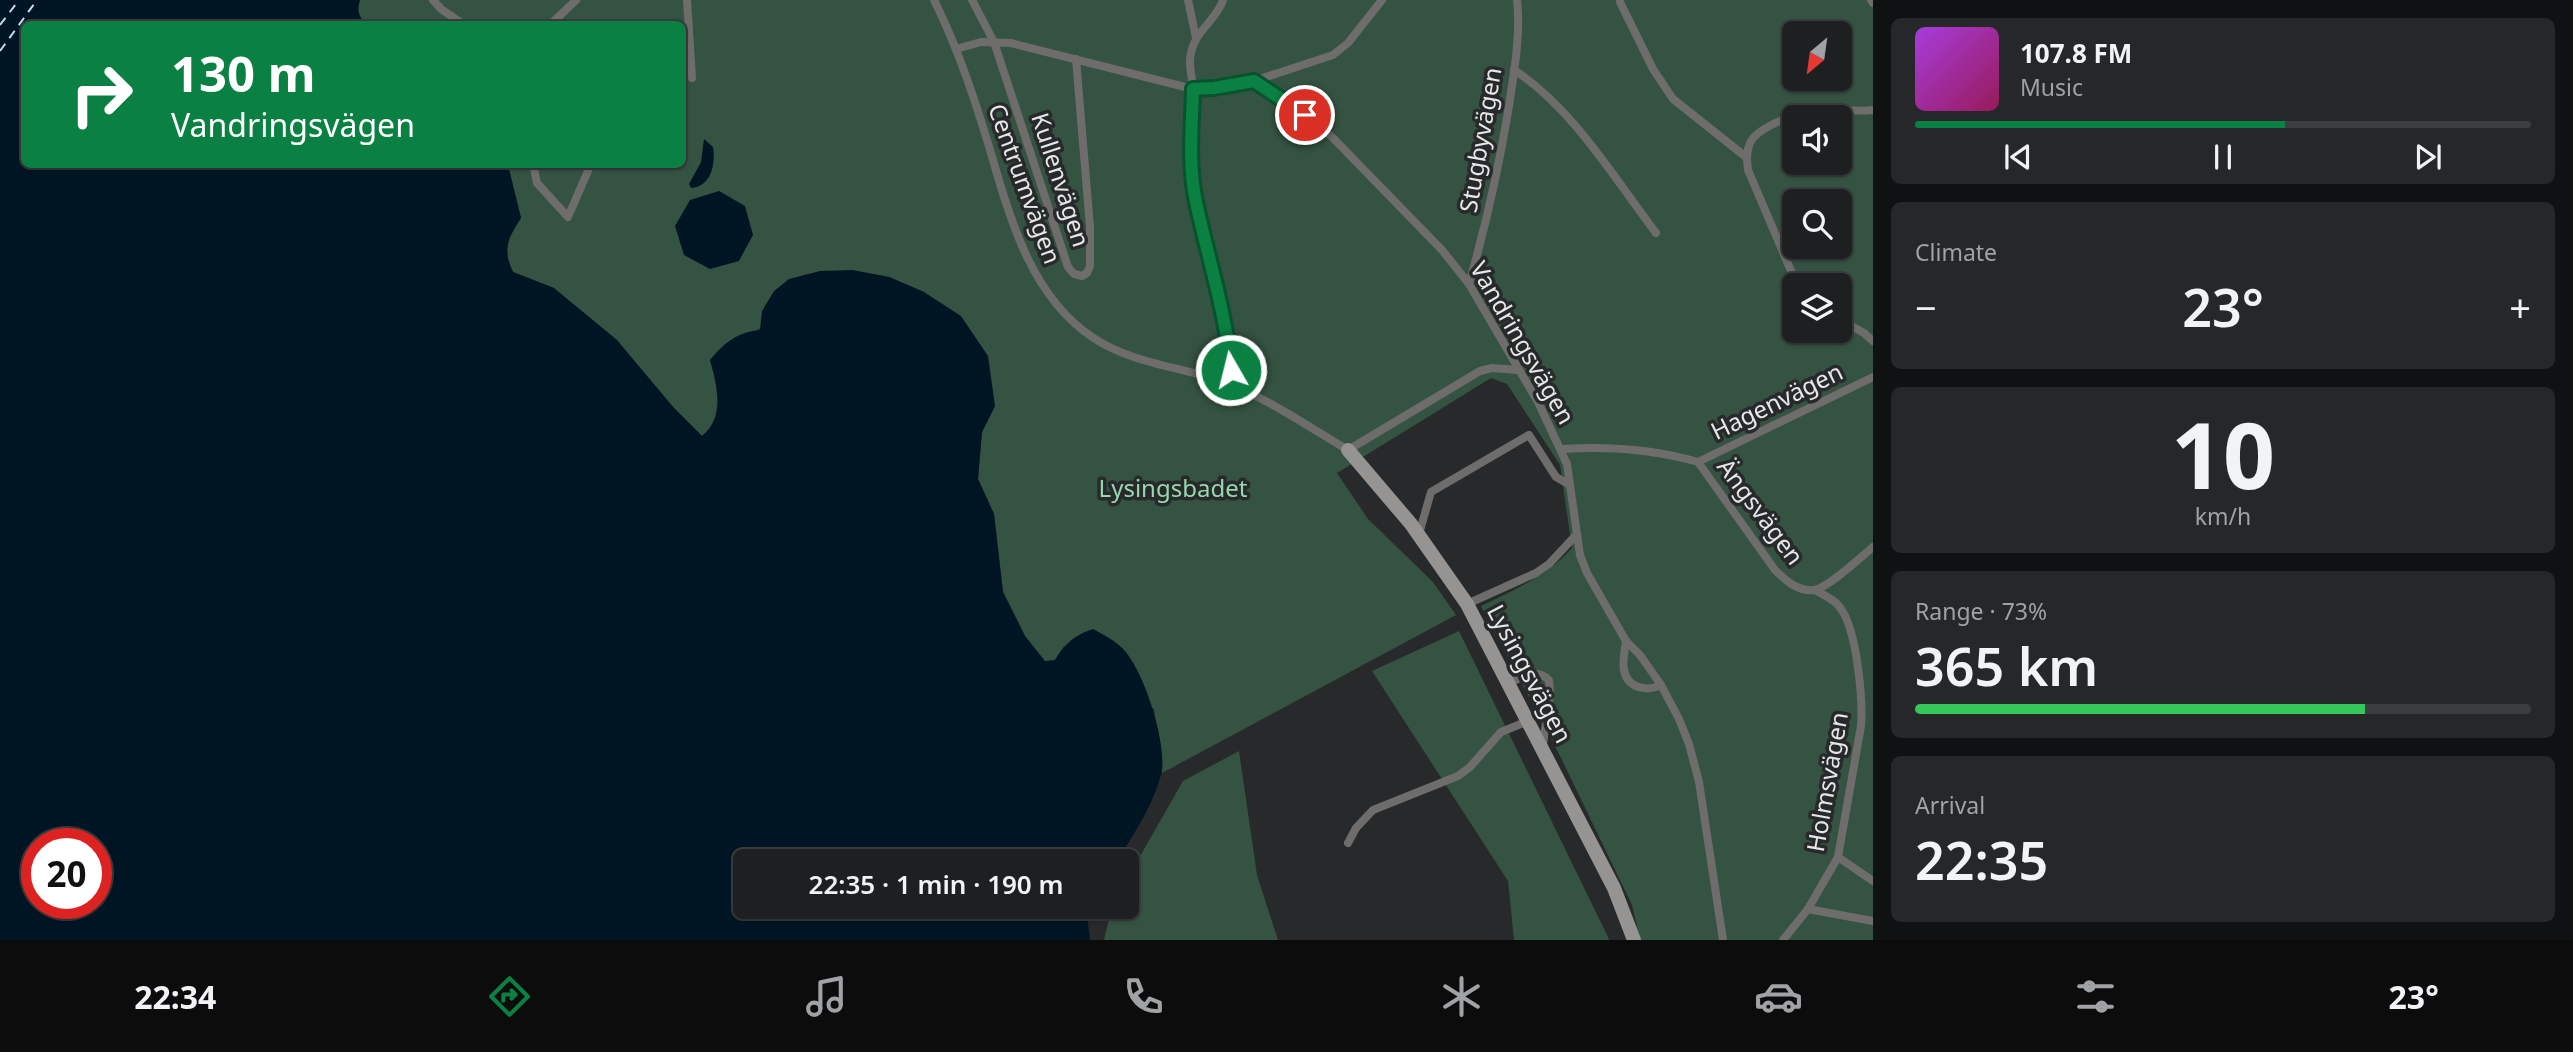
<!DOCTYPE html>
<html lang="en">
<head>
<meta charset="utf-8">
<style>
	body { margin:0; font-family:"Noto Sans",sans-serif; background:#252729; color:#f1f3f6; height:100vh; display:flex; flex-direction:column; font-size:26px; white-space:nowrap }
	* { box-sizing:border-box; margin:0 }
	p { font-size:23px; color:#a0a2a5 }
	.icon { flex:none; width:38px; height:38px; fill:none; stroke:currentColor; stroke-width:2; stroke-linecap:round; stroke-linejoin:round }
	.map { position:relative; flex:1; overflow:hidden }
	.sheet { display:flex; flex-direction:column; gap:18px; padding:18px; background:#101112; width:700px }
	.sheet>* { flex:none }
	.top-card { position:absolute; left:21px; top:21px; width:665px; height:147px; border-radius:10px; box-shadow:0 2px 5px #0004,0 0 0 2px #3b3d3e; background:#0b8043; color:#fff; overflow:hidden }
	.needle { width:46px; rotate:209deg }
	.controls { position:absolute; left:1782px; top:21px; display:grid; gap:14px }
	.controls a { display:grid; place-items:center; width:70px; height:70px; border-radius:10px; background:#1d1f20; box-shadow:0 2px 5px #0004,0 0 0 2px #3b3d3e; font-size:35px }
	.speed { position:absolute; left:21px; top:828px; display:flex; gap:14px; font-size:35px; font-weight:700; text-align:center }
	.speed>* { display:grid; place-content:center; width:91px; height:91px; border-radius:50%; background:#1d1f20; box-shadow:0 2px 5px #0004,0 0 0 2px #3b3d3e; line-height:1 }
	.speed .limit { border:10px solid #d22; background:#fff; color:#111 }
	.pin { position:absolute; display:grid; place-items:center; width:60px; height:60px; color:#fff; margin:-30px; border:4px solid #fff; border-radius:50%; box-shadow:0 2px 7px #0007 }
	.me { position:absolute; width:77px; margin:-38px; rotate:352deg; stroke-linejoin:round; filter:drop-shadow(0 0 5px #0008) }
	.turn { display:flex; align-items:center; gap:24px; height:147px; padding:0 35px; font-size:32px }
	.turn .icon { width:91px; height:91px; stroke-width:2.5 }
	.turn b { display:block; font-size:49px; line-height:60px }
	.big { font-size:52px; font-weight:600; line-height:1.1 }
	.sheet .card { flex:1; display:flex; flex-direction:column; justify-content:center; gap:10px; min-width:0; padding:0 24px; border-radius:10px; background:#252729 }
	.sheet .dial { align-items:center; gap:0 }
	.dial b { font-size:91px; line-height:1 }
	.song { display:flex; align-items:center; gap:21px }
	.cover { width:84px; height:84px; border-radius:10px; background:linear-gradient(135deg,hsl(280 70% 55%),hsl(330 70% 35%)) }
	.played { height:7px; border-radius:4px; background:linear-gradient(90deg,#0b8043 60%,#3b3d3e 60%) }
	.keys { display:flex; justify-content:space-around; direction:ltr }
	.heat { display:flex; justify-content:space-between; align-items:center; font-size:38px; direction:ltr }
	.charge { height:10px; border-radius:5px; background:linear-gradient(90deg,#34c759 73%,#3b3d3e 0) }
	.trip { position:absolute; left:733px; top:849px; width:406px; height:70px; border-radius:10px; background:#1d1f20; box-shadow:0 2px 5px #0004,0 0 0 2px #3b3d3e; font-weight:600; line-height:70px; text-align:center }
	.tabs { display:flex; height:112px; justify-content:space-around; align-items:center; background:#0c0c0d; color:#a0a2a5 }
	.tabs .icon { width:49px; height:49px }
	.tabs .active { color:#0b8043 }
	.tabs b { font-size:32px; color:#f1f3f6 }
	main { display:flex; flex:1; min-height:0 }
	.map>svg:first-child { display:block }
</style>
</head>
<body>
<main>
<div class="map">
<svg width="1873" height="940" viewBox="0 0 1873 940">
	<rect width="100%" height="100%" fill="#27292a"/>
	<g fill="#355342" fill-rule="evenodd">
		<path d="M360 0H1873V940H1640L1632 905 1560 756 1481 606C1514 590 1547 576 1572 548L1560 465 1507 384 1491 378 1337 473 1368 519 1433 582 1456 615 1162 773 1154 709 1064 646 1055 660 1045 662 1025 636 1003 592 994 514 978 479 982 432 995 406 924 292 889 277 852 270 710 360C717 385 725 417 702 436L554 288 513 272C502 249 508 238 521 218L508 165 682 164V24H367L362 20 357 9ZM1794 33H1839V79H1794ZM1794 117H1839V163H1794ZM1794 201H1839V247H1794ZM1794 285H1839V331H1794Z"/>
		<polygon points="1459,631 1608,937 1609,940 1514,940 1508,881 1372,671"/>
		<polygon points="1239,751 1257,875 1278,940 1104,940 1112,907 1127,906 1127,879 1183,781"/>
	</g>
	<g fill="#001524" fill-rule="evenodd">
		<path d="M0 0H360C357 10 358 18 367 24H24V164L508 165 521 218C508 238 502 249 513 272L554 288 617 340 674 408 702 436C726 418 717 384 710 360 724 343 737 332 760 330L762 311 774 291 789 279 820 271 852 270 889 277 924 292 961 316 988 356 995 406 982 432 978 479 994 514 1003 592 1025 636 1045 661 1055 660C1065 644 1074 635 1093 629 1102 634 1112 639 1120 646 1143 665 1169 747 1161 775 1152 807 1134 834 1117 861H746V906L1086 907 1090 940H0ZM37 844H96V903H37Z"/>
		<path d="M704 139 713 147C716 164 711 187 691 188L689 184 701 162Z"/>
		<polygon points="719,191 745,206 753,235 739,261 710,269 684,255 675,226 690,200"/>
	</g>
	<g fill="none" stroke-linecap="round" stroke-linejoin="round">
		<g stroke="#badef7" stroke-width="2" stroke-dasharray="9 7" stroke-linecap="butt">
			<polyline points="0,25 19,0"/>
			<polyline points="0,51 37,0"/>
		</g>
		<g stroke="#6e6d6c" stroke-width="8">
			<polyline points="433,0 441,9 463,24"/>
			<polyline points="687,0 692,78"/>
			<path d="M934 0C959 50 977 106 993 160 1011 224 1034 298 1092 337 1133 365 1187 367 1232 385 1273 402 1311 428 1348 450L1480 371 1492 368 1518 370"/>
			<polyline points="972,0 994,42 1068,267 1074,274 1082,276 1087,273 1090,266 1090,227 1076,59"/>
			<polyline points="1188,0 1196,38"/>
			<path d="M1223 0C1217 19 1197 30 1192 49 1187 64 1193 77 1193 92 1193 128 1189 164 1195 200 1205 256 1236 327 1230 384"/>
			<polyline points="1871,0 1873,3"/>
			<polyline points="1620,2 1653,69 1673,99 1746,157"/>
			<polyline points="551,24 576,0"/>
			<polyline points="956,49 981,42 1011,43 1193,89 1214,88 1254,81 1305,115 1333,138 1442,250 1469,284 1538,402 1567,464 1580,555 1587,573 1626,641 1640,655 1661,685 1679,719 1689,744 1699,782 1723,940"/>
			<path d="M1514 70C1571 106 1615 179 1656 233"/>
			<polyline points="1254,81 1333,55 1348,43 1382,0"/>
			<polyline points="533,164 537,183 568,217 591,164"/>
			<path d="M1469 284C1486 225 1499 167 1509 106 1514 71 1521 35 1517 0"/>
			<path d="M1797 285 1748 170C1747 161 1746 152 1750 143 1758 126 1800 112 1818 110 1836 109 1855 112 1873 110"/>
			<polyline points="1839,319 1864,333 1873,341"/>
			<path d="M1562 449C1608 446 1653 449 1698 462L1775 570C1785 580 1798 592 1814 590 1828 588 1861 557 1873 547"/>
			<polyline points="1698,462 1873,377"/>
			<polyline points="1419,534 1431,492 1529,435 1556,477 1570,485"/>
			<polyline points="1467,604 1536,573 1549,564 1577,534"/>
			<path d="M1626 641C1625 650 1622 661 1624 670 1627 688 1647 692 1661 685"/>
			<path d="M1509 683C1523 677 1536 667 1549 680L1550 692 1543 745"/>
			<polyline points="1348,843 1356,828 1373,810 1458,776 1470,767 1501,732 1528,721"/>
			<polyline points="1838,857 1873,881"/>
			<polyline points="1808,909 1873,921"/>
			<path d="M1783 940 1808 909 1838 857 1861 726C1863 699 1857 631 1841 609 1836 600 1823 595 1815 590"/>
		</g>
		<polyline stroke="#969393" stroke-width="14" points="1348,450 1411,524 1467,604 1614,888 1634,940"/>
	</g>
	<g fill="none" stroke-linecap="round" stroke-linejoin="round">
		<defs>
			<path id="route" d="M1231 370C1226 313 1208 258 1196 202 1188 166 1192 126 1193 89L1214 88 1254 81 1305 115"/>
		</defs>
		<use href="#route" stroke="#07532c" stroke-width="18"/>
		<use href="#route" stroke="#0b8043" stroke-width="12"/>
	</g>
	<g text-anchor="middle" stroke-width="7" stroke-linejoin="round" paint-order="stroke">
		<g font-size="24" fill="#e6e7e9" stroke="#27292a">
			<text transform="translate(1481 140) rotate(-80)" y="8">Stugbyvägen</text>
			<text transform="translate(1060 180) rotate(72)" y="8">Kullenvägen</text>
			<text transform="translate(1024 184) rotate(70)" y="8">Centrumvägen</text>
			<text transform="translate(1522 343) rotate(60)" y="8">Vandringsvägen</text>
			<text transform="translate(1777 402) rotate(-26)" y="8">Hagenvägen</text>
			<text transform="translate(1760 512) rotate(53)" y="8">Ängsvägen</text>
			<text transform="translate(1529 674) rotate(62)" y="8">Lysingsvägen</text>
			<text transform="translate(1828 782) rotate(-80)" y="8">Holmsvägen</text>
		</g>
		<g font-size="24" fill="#96d7b0" stroke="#27292a">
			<text x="1173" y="497">Lysingsbadet</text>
		</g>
	</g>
</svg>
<div class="controls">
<a><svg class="needle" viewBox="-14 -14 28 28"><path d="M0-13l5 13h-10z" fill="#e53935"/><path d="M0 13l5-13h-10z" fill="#a0a2a5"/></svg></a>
<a><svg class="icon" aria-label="sound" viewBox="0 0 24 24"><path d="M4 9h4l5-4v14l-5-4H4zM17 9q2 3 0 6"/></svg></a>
<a><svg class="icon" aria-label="search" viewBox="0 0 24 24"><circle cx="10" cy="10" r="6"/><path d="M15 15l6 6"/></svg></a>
<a><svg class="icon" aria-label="layers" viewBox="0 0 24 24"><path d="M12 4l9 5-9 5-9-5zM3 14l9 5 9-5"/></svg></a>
</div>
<div class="speed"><div class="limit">20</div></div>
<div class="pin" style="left:1305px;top:115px;background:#d93025"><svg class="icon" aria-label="arrive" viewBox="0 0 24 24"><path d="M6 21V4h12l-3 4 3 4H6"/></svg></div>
<svg class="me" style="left:1231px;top:370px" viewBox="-20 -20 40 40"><circle r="17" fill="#0b8043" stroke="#fff" stroke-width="3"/><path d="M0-11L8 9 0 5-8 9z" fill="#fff"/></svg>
<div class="trip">22:35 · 1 min · 190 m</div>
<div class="top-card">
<div class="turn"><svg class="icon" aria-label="right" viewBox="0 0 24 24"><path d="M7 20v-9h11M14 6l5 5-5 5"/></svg><div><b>130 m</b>Vandringsvägen</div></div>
</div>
</div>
<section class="sheet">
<div class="card">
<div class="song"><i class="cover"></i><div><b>107.8 FM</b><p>Music</p></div></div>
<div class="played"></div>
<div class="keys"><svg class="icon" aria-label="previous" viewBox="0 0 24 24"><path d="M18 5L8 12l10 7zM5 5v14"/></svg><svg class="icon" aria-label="pause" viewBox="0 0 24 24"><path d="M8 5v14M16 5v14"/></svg><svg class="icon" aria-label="next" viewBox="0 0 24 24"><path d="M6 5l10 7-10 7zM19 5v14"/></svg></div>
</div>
<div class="card"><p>Climate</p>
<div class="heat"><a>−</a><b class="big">23°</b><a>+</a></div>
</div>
<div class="card dial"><b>10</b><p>km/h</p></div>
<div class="card"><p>Range · 73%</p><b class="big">365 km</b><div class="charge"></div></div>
<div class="card"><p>Arrival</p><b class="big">22:35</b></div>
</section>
</main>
<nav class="tabs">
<b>22:34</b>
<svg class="icon active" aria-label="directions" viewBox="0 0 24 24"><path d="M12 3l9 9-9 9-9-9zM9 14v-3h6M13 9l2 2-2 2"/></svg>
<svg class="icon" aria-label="music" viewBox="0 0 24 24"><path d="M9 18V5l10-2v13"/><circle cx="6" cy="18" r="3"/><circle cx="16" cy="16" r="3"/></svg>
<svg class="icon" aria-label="phone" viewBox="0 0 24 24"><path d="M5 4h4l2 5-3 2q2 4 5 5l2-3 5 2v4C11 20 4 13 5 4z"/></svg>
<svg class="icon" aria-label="climate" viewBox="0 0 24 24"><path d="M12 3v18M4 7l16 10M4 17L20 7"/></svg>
<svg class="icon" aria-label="car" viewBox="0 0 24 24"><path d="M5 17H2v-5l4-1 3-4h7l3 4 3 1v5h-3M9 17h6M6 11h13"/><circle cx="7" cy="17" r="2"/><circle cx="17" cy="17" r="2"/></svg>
<svg class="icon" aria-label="filters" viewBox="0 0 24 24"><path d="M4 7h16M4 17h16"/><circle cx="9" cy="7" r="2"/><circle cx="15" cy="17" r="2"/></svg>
<b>23°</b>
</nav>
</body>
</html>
